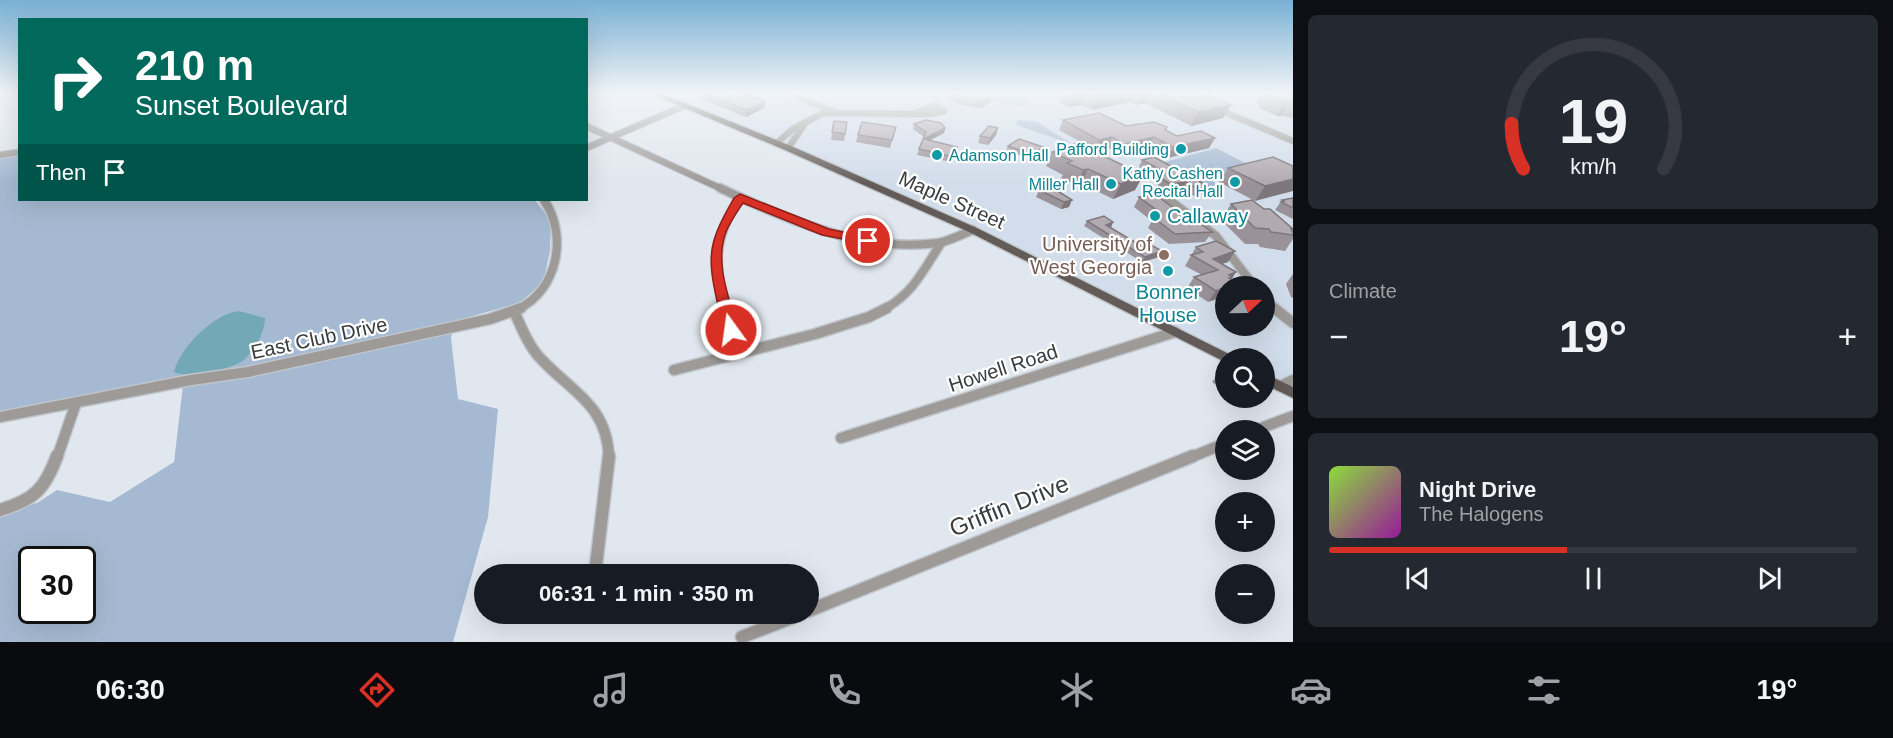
<!DOCTYPE html>
<html lang="en">
<head>
<meta charset="utf-8">
<style>
	body { margin:0; font-family:Helvetica,sans-serif; background:#242831; color:#f1f3f6; height:100vh; display:flex; flex-direction:column; font-size:22px; white-space:nowrap }
	* { box-sizing:border-box; margin:0 }
	p { font-size:20px; color:#9ea1a6 }
	.icon { flex:none; width:33px; height:33px; fill:none; stroke:currentColor; stroke-width:2; stroke-linecap:round; stroke-linejoin:round }
	.map { position:relative; flex:1; overflow:hidden }
	.sheet { display:flex; flex-direction:column; gap:15px; padding:15px; background:#0d0f14; width:600px }
	.sheet>* { flex:none }
	.hud { position:absolute; left:18px; top:18px; width:570px; height:183px; border-radius:0px; box-shadow:0 6px 24px #0002; background:#00695c; color:#fff; overflow:hidden }
	.needle { width:39px; rotate:68deg }
	.buttons { position:absolute; left:1215px; top:276px; display:grid; gap:12px }
	.buttons a { display:grid; place-items:center; width:60px; height:60px; border-radius:50%; background:#171b24; box-shadow:0 6px 24px #0002; font-size:30px }
	.speed { position:absolute; left:18px; top:546px; display:flex; gap:12px; font-size:30px; font-weight:700; text-align:center }
	.speed>* { display:grid; place-content:center; width:78px; height:78px; border-radius:50%; background:#171b24; box-shadow:0 6px 24px #0002; line-height:1 }
	.speed .limit { border:3px solid #111; border-radius:9px; background:#fff; color:#111 }
	.pin { position:absolute; display:grid; place-items:center; width:51px; height:51px; color:#fff; margin:-26px; border:3px solid #fff; border-radius:50%; box-shadow:0 2px 6px #0007 }
	.me { position:absolute; width:66px; margin:-33px; rotate:346deg; stroke-linejoin:round; filter:drop-shadow(0 0 4px #0008) }
	.turn { display:flex; align-items:center; gap:21px; height:126px; padding:0 18px; font-size:27px }
	.turn .icon { width:78px; height:78px; stroke-width:2.5 }
	.turn b { display:block; font-size:42px; line-height:51px }
	.then { display:flex; align-items:center; height:57px; padding:0 18px; background:#0003; gap:12px; font-size:22px }
	.big { font-size:45px; font-weight:700; line-height:1.1 }
	.sheet .tile { flex:1; display:flex; flex-direction:column; justify-content:center; gap:9px; min-width:0; padding:0 21px; border-radius:9px; background:#242831 }
	.sheet .dial { align-items:center; gap:0 }
	.dial svg { height:156px; overflow:visible; fill:none; stroke:#363941; stroke-width:7; stroke-linecap:round; text-anchor:middle }
	.dial text { fill:#f1f3f6; stroke:none }
	.song { display:flex; align-items:center; gap:18px }
	.cover { width:72px; height:72px; border-radius:9px; background:linear-gradient(135deg,hsl(90 70% 55%),hsl(300 70% 35%)) }
	.played { height:6px; border-radius:3px; background:linear-gradient(90deg,#d93025 45%,#363941 45%) }
	.keys { display:flex; justify-content:space-around; direction:ltr }
	.heat { display:flex; justify-content:space-between; align-items:center; font-size:33px; direction:ltr }
	.trip { position:absolute; left:474px; top:564px; width:345px; height:60px; border-radius:30px; background:#171b24; box-shadow:0 6px 24px #0002; font-weight:700; line-height:60px; text-align:center }
	.menu { display:flex; height:96px; justify-content:space-around; align-items:center; background:#090b0e; color:#9ea1a6 }
	.menu .icon { width:42px; height:42px }
	.menu .selected { color:#d93025 }
	.menu b { font-size:27px; color:#f1f3f6 }
	main { display:flex; flex:1; min-height:0 }
	.map>svg:first-child { display:block }
</style>
</head>
<body>
<main>
<div class="map">
<svg width="1293" height="642" viewBox="0 0 1293 642">
	<rect width="100%" height="100%" fill="#e0e7ee"/>
	<path fill="#d2ddeb" fill-rule="evenodd" d="M659 93H1293V385L1265 371 1264 358H1240L973 224 767 135ZM1226 286H1264V326H1226Z"/>
	<g fill="#a5bad2" fill-rule="evenodd">
		<polygon points="986,93 1029,93 1030,101 1023,106 993,102"/>
		<polygon points="1018,120 1037,122 1072,144 1019,126 1016,124"/>
		<polygon points="1216,148 1253,167 1210,179 1223,189 1216,192 1158,164"/>
		<path d="M19 155 20 200H535L551 221 550 251 543 283 519 303 455 321 451 338 458 399 498 409 488 517 453 642H0V512L37 503 57 490 110 502 174 462 184 377 35 407 9 412 0 411V157ZM32 560H82V610H32Z"/>
	</g>
	<path fill="#73a9b7" d="M239 311 265 318C265 332 255 349 245 359 235 369 186 379 174 372 179 348 215 313 239 311Z"/>
	<g fill="none" stroke-linecap="round" stroke-linejoin="round">
		<defs>
			<g id="minor-far3">
				<polyline points="789,93 832,111"/>
				<polyline points="1215,108 1293,141"/>
				<polyline points="586,126 724,190"/>
				<polyline points="777,143 793,129 823,113 930,114 944,111 935,106 915,113"/>
				<polyline points="586,148 684,106"/>
				<polyline points="788,148 806,122"/>
				<polyline points="0,155 20,152"/>
			</g>
			<g id="minor-far2">
				<path d="M720 188C788 220 862 253 938 243 950 241 962 234 973 230"/>
				<polyline points="1168,199 1216,236 1254,286"/>
				<polyline points="1264,299 1276,309"/>
				<path d="M518 309C558 290 568 235 544 200"/>
				<path d="M724 309C714 265 713 236 740 198"/>
				<path d="M884 309C912 295 925 268 941 243"/>
			</g>
			<g id="minor-far1">
				<polyline points="724,308 736,353"/>
				<polyline points="1274,308 1293,323"/>
				<path d="M514 311C521 327 529 347 542 360 573 393 607 405 609 458"/>
				<polyline points="674,370 815,334 869,317 887,308"/>
				<polyline points="1281,386 1293,380"/>
				<polyline points="0,417 191,380 248,372 490,319 521,308"/>
				<polyline points="1256,430 1293,416"/>
				<polyline points="841,438 1175,332"/>
				<polyline points="57,458 76,403"/>
				<polyline points="1189,458 1226,443"/>
			</g>
			<g id="minor">
				<path d="M0 510C34 500 45 489 57 456"/>
				<polyline points="595,574 609,456"/>
				<polyline points="808,611 1193,456"/>
				<polyline points="742,637 801,614"/>
			</g>
			<g id="major">
				<polygon points="649,93 660,93 791,146 977,228 1231,355 1233,358 1226,358 1226,362 1223,361 969,232 785,150"/>
				<polygon points="1264,373 1293,387 1293,398 1264,384"/>
			</g>
		</defs>
		<use href="#minor-far3" stroke="#bfc5cb" stroke-width="8"/>
		<use href="#minor-far2" stroke="#bfc5cb" stroke-width="11"/>
		<use href="#minor-far1" stroke="#bfc5cb" stroke-width="13"/>
		<use href="#minor" stroke="#bfc5cb" stroke-width="15"/>
		<use href="#major" stroke="#bfc5cb" stroke-width="3"/>
		<use href="#minor-far3" stroke="#9e9a98" stroke-width="6"/>
		<use href="#minor-far2" stroke="#9e9a98" stroke-width="8"/>
		<use href="#minor-far1" stroke="#9e9a98" stroke-width="10"/>
		<use href="#minor" stroke="#9e9a98" stroke-width="12"/>
		<use href="#major" fill="#635b58" fill-rule="evenodd"/>
	</g>
	<g fill="#999298">
		<polygon points="701,93 730,93 742,98 765,101 764,108 746,117 701,99"/>
		<polygon points="950,93 991,93 993,95 991,102 980,108 960,105 949,98"/>
		<polygon points="1060,93 1203,93 1231,105 1223,118 1191,126 1145,103 1136,105 1130,102 1092,110 1082,105 1068,107 1058,102 1061,93"/>
		<polygon points="1260,93 1293,93 1293,118 1281,116 1277,116 1261,109 1256,100"/>
		<polygon points="1063,120 1165,131 1177,136 1215,138 1209,148 1167,158 1148,148 1119,154 1107,147 1095,150 1059,130"/>
		<polygon points="834,121 847,122 844,141 831,140"/>
		<polygon points="914,124 945,128 944,133 930,140 957,147 952,162 917,155 924,137 913,129"/>
		<polygon points="896,127 890,148 856,142 858,135"/>
		<polygon points="998,128 996,135 988,145 978,143 980,136"/>
		<polygon points="1008,146 1041,152 1032,159 1006,151"/>
		<polygon points="1052,152 1143,175 1135,190 1113,199 1081,183 1076,185 1061,178 1063,175 1046,166"/>
		<polygon points="1154,157 1204,193 1194,196 1182,189 1166,191 1158,186 1159,178 1139,167 1142,160"/>
		<polygon points="1293,166 1255,201 1219,182 1228,168"/>
		<polygon points="1051,187 1069,207 1061,209 1036,197 1039,190"/>
		<polygon points="1139,197 1186,217 1212,232 1205,242 1169,244 1148,228 1152,221 1134,207"/>
		<polygon points="1293,198 1293,219 1275,210 1282,200"/>
		<polygon points="1231,204 1293,229 1292,230 1293,232 1293,239 1285,251 1260,247 1258,244 1245,244 1221,220"/>
		<polygon points="1087,221 1111,228 1159,257 1142,262 1084,226"/>
		<polygon points="1196,247 1235,251 1228,262 1221,264 1236,272 1231,280 1237,283 1235,286 1226,286 1208,302 1187,288 1194,277 1202,275 1185,266"/>
		<polygon points="1293,274 1293,298 1291,297 1286,284"/>
		<polygon points="1226,372 1226,391 1212,382 1217,376"/>
	</g>
	<g fill="#7d777c">
		<polygon points="1078,93 1087,93 1082,105 1068,107 1074,94"/>
		<polygon points="1113,93 1135,93 1130,102 1092,110 1098,96"/>
		<polygon points="1142,93 1150,93 1145,103 1136,105"/>
		<polygon points="993,95 991,102 980,108 982,101"/>
		<polygon points="765,101 764,108 746,117 747,110"/>
		<polygon points="1289,102 1281,116 1277,116 1285,103"/>
		<polygon points="1231,105 1223,118 1191,126 1198,112"/>
		<polygon points="945,128 944,133 923,144 924,139"/>
		<polygon points="998,128 996,135 988,145 990,138"/>
		<polygon points="1112,137 1107,147 1095,150 1099,140"/>
		<polygon points="1154,137 1148,148 1119,154 1124,144"/>
		<polygon points="1215,138 1209,148 1167,158 1173,147"/>
		<polygon points="1043,147 1041,152 1032,159 1033,154"/>
		<polygon points="1088,169 1081,183 1076,185 1083,170"/>
		<polygon points="1143,175 1135,190 1113,199 1121,184"/>
		<polygon points="1293,179 1293,191 1255,201 1265,186"/>
		<polygon points="1186,182 1182,189 1166,191 1170,184"/>
		<polygon points="1208,186 1204,193 1194,196 1198,189"/>
		<polygon points="1072,200 1069,207 1061,209 1064,202"/>
		<polygon points="1113,222 1111,228 1106,225"/>
		<polygon points="1162,251 1159,257 1142,262 1145,257"/>
		<polygon points="1235,251 1228,262 1213,267 1213,259"/>
		<polygon points="1236,272 1226,287 1226,296 1208,302 1216,291 1229,275"/>
	</g>
	<g fill="#b2aab1" stroke="#7d777c" stroke-width="1.5">
		<polygon points="703,93 730,93 742,98 748,95 765,101 747,110"/>
		<polygon points="954,93 991,93 993,95 982,101 962,98"/>
		<polygon points="1092,93 1113,93 1098,96"/>
		<polygon points="1159,93 1203,93 1231,105 1198,112"/>
		<polygon points="1268,93 1293,93 1293,103 1285,103 1269,95"/>
		<polygon points="1099,113 1126,126 1154,122 1167,127 1165,130 1177,136 1201,131 1215,138 1173,147 1154,137 1124,144 1112,137 1099,140 1063,120"/>
		<polygon points="926,120 941,123 945,128 924,139 957,147 954,157 919,149 926,132 914,124"/>
		<polygon points="834,121 847,122 845,134 832,132"/>
		<polygon points="862,122 896,127 892,140 858,135"/>
		<polygon points="989,126 998,128 990,138 980,136"/>
		<polygon points="1019,139 1043,147 1033,154 1008,146"/>
		<polygon points="1077,143 1143,175 1121,184 1088,169 1083,170 1067,163 1072,161 1052,152"/>
		<polygon points="1154,157 1208,186 1198,189 1186,182 1170,184 1162,179 1163,171 1142,160"/>
		<polygon points="1273,157 1293,166 1293,179 1265,186 1228,168"/>
		<polygon points="1051,187 1072,200 1064,202 1039,190"/>
		<polygon points="1156,195 1186,217 1191,217 1212,232 1175,234 1154,218 1159,212 1139,197"/>
		<polygon points="1293,198 1293,208 1281,202 1284,201 1282,200"/>
		<polygon points="1252,200 1264,209 1270,209 1293,229 1291,229 1293,232 1293,235 1271,232 1269,229 1255,228 1231,204"/>
		<polygon points="1104,216 1113,222 1106,225 1143,247 1151,245 1162,251 1145,257 1087,221"/>
		<polygon points="1216,241 1235,251 1213,259 1236,272 1229,275 1232,277 1229,278 1237,283 1226,286 1226,287 1216,291 1194,277 1218,270 1191,255 1203,252 1196,247"/>
		<polygon points="1226,372 1226,382 1217,376"/>
	</g>
	<linearGradient id="sky" x2="0" y2="1"><stop stop-color="#79b0d4"/><stop offset="0.51" stop-color="#f1f4f7"/><stop offset="1" stop-color="#f1f4f7" stop-opacity="0"/></linearGradient>
	<rect width="1293" height="183" fill="url(#sky)"/>
	<path fill="#d93025" stroke="#8d1f18" stroke-width="1.5" d="M740 194 829 229 872 238 874 241 868 244 822 235 743 203C737 212 730 222 726 232 714 263 730 300 738 330L731 335 726 333C721 324 719 312 717 301 706 252 710 241 734 198Z"/>
	<g fill="#0f9aa8" stroke="#fff" stroke-width="2">
		<circle cx="1181" cy="149" r="6"/>
		<circle cx="937" cy="155" r="6"/>
		<circle cx="1235" cy="182" r="6"/>
		<circle cx="1111" cy="184" r="6"/>
		<circle cx="1155" cy="216" r="6"/>
		<circle cx="1168" cy="271" r="6"/>
	</g>
	<circle fill="#8d6e63" stroke="#fff" stroke-width="2" cx="1164" cy="255" r="6"/>
	<g text-anchor="middle" stroke-width="4.5" stroke-linejoin="round" paint-order="stroke">
		<g font-size="16" fill="#0d838f" stroke="#fff" text-anchor="end">
			<text x="1169" y="155">Pafford Building</text>
			<text x="949" y="161" text-anchor="start">Adamson Hall</text>
			<text x="1223" y="179">Kathy Cashen<tspan x="1223" dy="18">Recital Hall</tspan></text>
			<text x="1099" y="190">Miller Hall</text>
		</g>
		<g font-size="20" fill="#3a3c3f" stroke="#fff">
			<text transform="translate(952 200) rotate(24)" y="7">Maple Street</text>
			<text transform="translate(319 338) rotate(-12)" y="7">East Club Drive</text>
			<text transform="translate(1003 368) rotate(-18)" y="7">Howell Road</text>
		</g>
		<g font-size="20" fill="#0d838f" stroke="#fff" text-anchor="start">
			<text x="1167" y="223">Callaway</text>
			<text x="1168" y="299" text-anchor="middle">Bonner<tspan x="1168" dy="23">House</tspan></text>
		</g>
		<g font-size="20" fill="#785e54" stroke="#fff" text-anchor="end">
			<text x="1152" y="251">University of<tspan x="1152" dy="23">West Georgia</tspan></text>
		</g>
		<g font-size="24" fill="#3a3c3f" stroke="#fff">
			<text transform="translate(1009 506) rotate(-22)" y="8">Griffin Drive</text>
		</g>
	</g>
</svg>
<div class="buttons">
<a><svg class="needle" viewBox="-14 -14 28 28"><path d="M0-13l5 13h-10z" fill="#e53935"/><path d="M0 13l5-13h-10z" fill="#9ea1a6"/></svg></a>
<a><svg class="icon" aria-label="search" viewBox="0 0 24 24"><circle cx="10" cy="10" r="6"/><path d="M15 15l6 6"/></svg></a>
<a><svg class="icon" aria-label="layers" viewBox="0 0 24 24"><path d="M12 4l9 5-9 5-9-5zM3 14l9 5 9-5"/></svg></a>
<a>+</a>
<a>−</a>
</div>
<div class="speed"><div class="limit">30</div></div>
<div class="pin" style="left:868px;top:241px;background:#d93025"><svg class="icon" aria-label="arrive" viewBox="0 0 24 24"><path d="M6 21V4h12l-3 4 3 4H6"/></svg></div>
<svg class="me" style="left:731px;top:330px" viewBox="-20 -20 40 40"><circle r="17" fill="#d93025" stroke="#fff" stroke-width="3"/><path d="M0-11L8 9 0 5-8 9z" fill="#fff"/></svg>
<div class="trip">06:31 · 1 min · 350 m</div>
<div class="hud">
<div class="turn"><svg class="icon" aria-label="right" viewBox="0 0 24 24"><path d="M7 20v-9h11M14 6l5 5-5 5"/></svg><div><b>210 m</b>Sunset Boulevard</div></div>
<div class="then">Then<svg class="icon" aria-label="arrive" viewBox="0 0 24 24"><path d="M6 21V4h12l-3 4 3 4H6"/></svg></div>
</div>
</div>
<section class="sheet">
<div class="tile dial"><svg viewBox="0 0 100 80">
<path d="M14 69A42 42 0 1 1 86 69"/>
<path d="M14 69A42 42 0 0 1 8 46" stroke="#d93025"/>
<text x="50" y="56" font-size="32" font-weight="700">19</text>
<text x="50" y="72" font-size="11">km/h</text>
</svg></div>
<div class="tile"><p>Climate</p>
<div class="heat"><a>−</a><b class="big">19°</b><a>+</a></div>
</div>
<div class="tile">
<div class="song"><i class="cover"></i><div><b>Night Drive</b><p>The Halogens</p></div></div>
<div class="played"></div>
<div class="keys"><svg class="icon" aria-label="previous" viewBox="0 0 24 24"><path d="M18 5L8 12l10 7zM5 5v14"/></svg><svg class="icon" aria-label="pause" viewBox="0 0 24 24"><path d="M8 5v14M16 5v14"/></svg><svg class="icon" aria-label="next" viewBox="0 0 24 24"><path d="M6 5l10 7-10 7zM19 5v14"/></svg></div>
</div>
</section>
</main>
<nav class="menu">
<b>06:30</b>
<svg class="icon selected" aria-label="directions" viewBox="0 0 24 24"><path d="M12 3l9 9-9 9-9-9zM9 14v-3h6M13 9l2 2-2 2"/></svg>
<svg class="icon" aria-label="music" viewBox="0 0 24 24"><path d="M9 18V5l10-2v13"/><circle cx="6" cy="18" r="3"/><circle cx="16" cy="16" r="3"/></svg>
<svg class="icon" aria-label="phone" viewBox="0 0 24 24"><path d="M5 4h4l2 5-3 2q2 4 5 5l2-3 5 2v4C11 20 4 13 5 4z"/></svg>
<svg class="icon" aria-label="climate" viewBox="0 0 24 24"><path d="M12 3v18M4 7l16 10M4 17L20 7"/></svg>
<svg class="icon" aria-label="car" viewBox="0 0 24 24"><path d="M5 17H2v-5l4-1 3-4h7l3 4 3 1v5h-3M9 17h6M6 11h13"/><circle cx="7" cy="17" r="2"/><circle cx="17" cy="17" r="2"/></svg>
<svg class="icon" aria-label="filters" viewBox="0 0 24 24"><path d="M4 7h16M4 17h16"/><circle cx="9" cy="7" r="2"/><circle cx="15" cy="17" r="2"/></svg>
<b>19°</b>
</nav>
</body>
</html>
